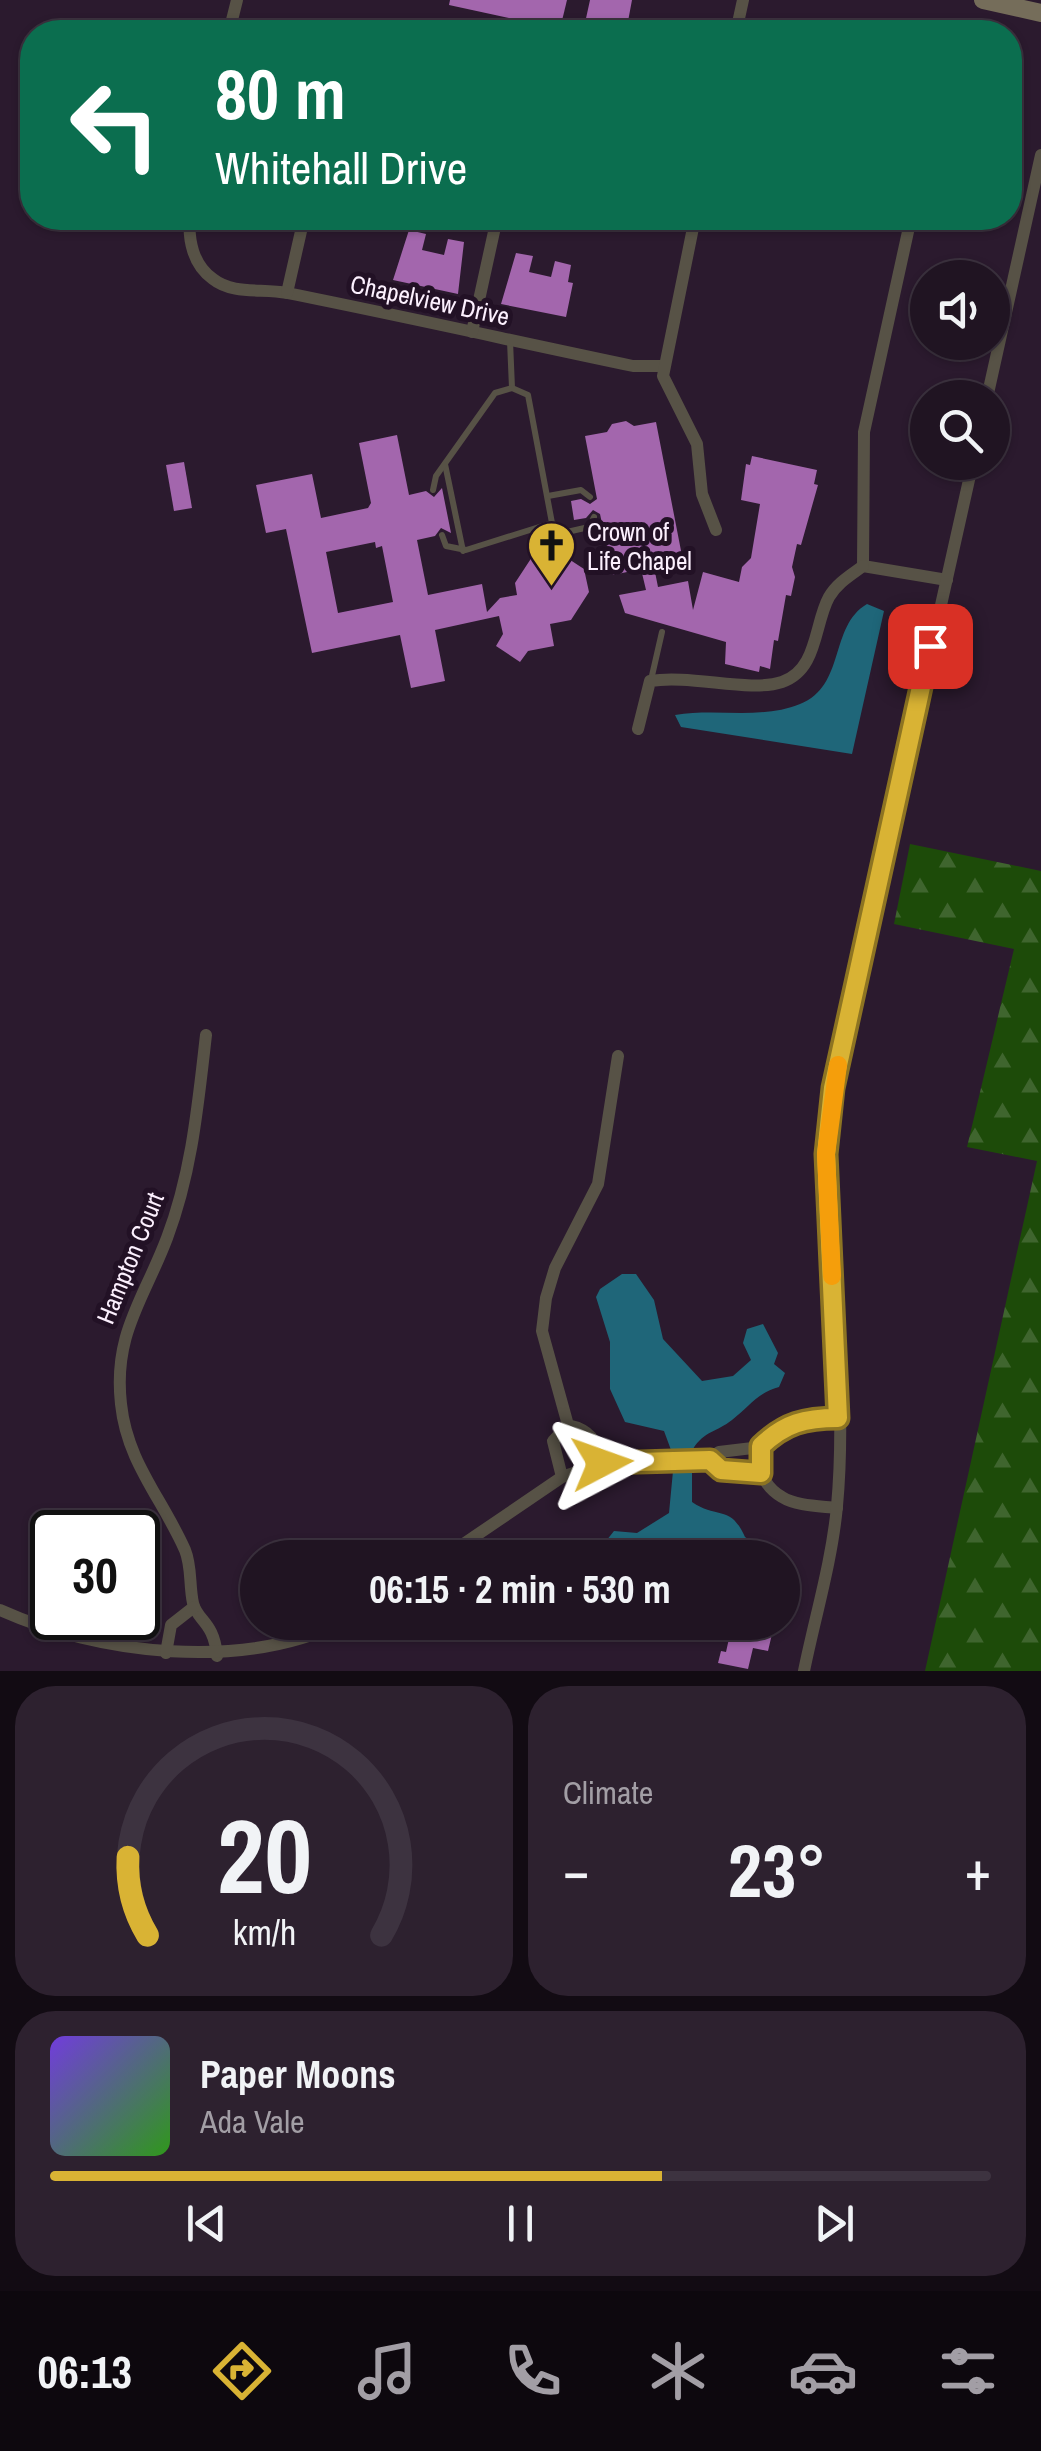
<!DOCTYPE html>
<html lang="en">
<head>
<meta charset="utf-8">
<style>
	body { margin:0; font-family:"Archivo Narrow",sans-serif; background:#2d212f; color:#f1f3f6; height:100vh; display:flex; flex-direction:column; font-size:38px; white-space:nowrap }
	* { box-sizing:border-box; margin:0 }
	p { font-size:32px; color:#a29ea5 }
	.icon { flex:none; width:55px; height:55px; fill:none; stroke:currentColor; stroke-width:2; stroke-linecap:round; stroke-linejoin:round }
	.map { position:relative; height:1671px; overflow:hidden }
	.drawer { display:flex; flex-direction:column; gap:15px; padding:15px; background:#120b13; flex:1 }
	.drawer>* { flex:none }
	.top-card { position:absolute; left:20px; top:20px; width:1002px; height:210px; border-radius:40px; box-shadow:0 2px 8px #0004,0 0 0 2px #3d3340; background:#0b6e4f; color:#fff; overflow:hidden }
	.buttons { position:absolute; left:910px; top:260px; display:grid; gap:20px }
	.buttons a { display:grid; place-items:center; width:100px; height:100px; border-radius:50%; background:#201422; box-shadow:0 2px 8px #0004,0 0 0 2px #3d3340; font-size:50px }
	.speed { position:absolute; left:30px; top:1510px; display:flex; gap:20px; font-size:50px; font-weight:700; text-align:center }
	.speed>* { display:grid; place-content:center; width:130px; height:130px; border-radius:50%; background:#201422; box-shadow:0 2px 8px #0004,0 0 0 2px #3d3340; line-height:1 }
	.speed .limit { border:5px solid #111; border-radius:15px; background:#fff; color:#111 }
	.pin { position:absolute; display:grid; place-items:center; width:85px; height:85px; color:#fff; margin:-42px; border-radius:20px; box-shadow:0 5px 15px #0006 }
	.me { position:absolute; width:110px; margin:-55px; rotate:86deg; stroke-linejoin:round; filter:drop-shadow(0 0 8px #0008) }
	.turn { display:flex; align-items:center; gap:35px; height:210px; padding:0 30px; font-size:45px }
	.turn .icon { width:130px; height:130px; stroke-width:2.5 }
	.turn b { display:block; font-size:70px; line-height:85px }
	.big { font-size:75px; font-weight:700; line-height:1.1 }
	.drawer .widget { flex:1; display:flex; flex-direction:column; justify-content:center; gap:15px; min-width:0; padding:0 35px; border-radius:40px; background:#2d212f }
	.drawer .dial { align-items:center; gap:0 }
	.dial svg { height:260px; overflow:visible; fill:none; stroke:#3d3340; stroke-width:7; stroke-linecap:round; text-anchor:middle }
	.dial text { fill:#f1f3f6; stroke:none }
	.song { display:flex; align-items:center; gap:30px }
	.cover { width:120px; height:120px; border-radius:15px; background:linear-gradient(135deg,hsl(260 70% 55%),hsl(110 70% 35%)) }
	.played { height:10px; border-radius:5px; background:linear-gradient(90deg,#d9b334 65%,#3d3340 65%) }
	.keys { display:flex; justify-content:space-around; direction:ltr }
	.heat { display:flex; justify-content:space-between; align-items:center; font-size:55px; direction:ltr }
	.drawer .tiles { flex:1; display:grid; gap:15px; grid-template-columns:1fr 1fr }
	.widget:last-child { grid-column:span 2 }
	.trip { position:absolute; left:240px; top:1540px; width:560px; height:100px; border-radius:50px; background:#201422; box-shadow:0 2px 8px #0004,0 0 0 2px #3d3340; font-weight:700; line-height:100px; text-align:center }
	.menu { display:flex; height:160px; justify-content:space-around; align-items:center; background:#0d080e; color:#a29ea5 }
	.menu .icon { width:70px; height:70px }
	.menu .selected { color:#d9b334 }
	.menu b { font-size:45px; color:#f1f3f6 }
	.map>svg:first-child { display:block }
</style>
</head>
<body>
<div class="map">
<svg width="1041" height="1671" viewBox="0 0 1041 1671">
	<defs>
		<pattern id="forest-firs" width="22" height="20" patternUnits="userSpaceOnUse" patternTransform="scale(2.5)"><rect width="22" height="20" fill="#1d4b09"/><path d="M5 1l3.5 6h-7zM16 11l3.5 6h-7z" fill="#3f652e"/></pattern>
	</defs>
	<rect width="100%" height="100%" fill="#2b1a2e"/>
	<polygon fill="url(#forest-firs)" points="910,844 1041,871 1041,1671 925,1671 1037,1161 967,1147 1014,949 894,924"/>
	<g fill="#1f6679">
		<path d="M867 604 884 611 852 754 681 727 675 715C716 708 761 720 800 704 846 686 829 626 867 604Z"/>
		<path d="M622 1274H636L654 1300 663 1339 702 1381 733 1376 751 1360 743 1343 747 1329 763 1324 778 1353 774 1364 785 1373 779 1387C757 1393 749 1407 732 1420 717 1432 704 1431 693 1449L671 1450 664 1431 625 1422 610 1389V1342L596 1297 600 1289Z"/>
		<path d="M680 1470 692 1471V1502C719 1520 730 1504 745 1537L767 1552V1557H608L606 1541 614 1531 637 1533 669 1513 673 1471Z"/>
	</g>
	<g fill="#a366ad" fill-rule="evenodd">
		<polygon points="450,0 567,0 560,29 449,5"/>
		<polygon points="590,0 632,0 626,32 583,32"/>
		<polygon points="409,230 426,234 422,250 444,255 448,239 464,242 458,294 393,280"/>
		<polygon points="516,253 533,256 529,272 551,277 555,261 571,265 568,282 573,283 566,317 501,304"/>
		<polygon points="626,421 634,426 656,422 683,561 654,567 658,587 688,581 693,610 703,572 739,582 742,567 751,558 760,504 741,500 746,464 750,465 752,456 817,470 814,484 818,485 801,545 797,544 792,567 795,577 791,596 786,595 778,641 774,640 770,669 760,666 759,672 725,664 726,642 625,613 619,595 646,590 641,569 613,575 600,514 593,510 586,518 574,520 571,501 581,499 590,504 597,499 585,436 607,432 612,424"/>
		<path d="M397 435 409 495 426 491 434 497 442 488 451 533 441 528 435 536 417 540 428 595 482 584 487 612 500 598 517 595 515 583 532 557 529 538 551 531 558 552 584 569 589 592 571 620 550 624 554 646 528 651 520 662 496 646 503 634 499 616 435 630 445 681 411 688 400 635 312 653 286 529 266 533 256 485 312 474 321 518 368 508 371 503 359 443ZM375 542 376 548 382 546 393 602 338 613 326 552Z"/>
		<polygon points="184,462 192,508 174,511 166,465"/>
		<polygon points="732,1625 772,1634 768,1651 753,1648 748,1669 718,1663 721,1651 726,1652"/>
	</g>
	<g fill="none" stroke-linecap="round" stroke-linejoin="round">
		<g stroke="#575246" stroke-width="6">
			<polyline points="510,341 512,388"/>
			<polyline points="445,464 463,551"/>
			<polyline points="433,490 436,476 495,393 512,388 528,395 552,523 466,550 446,546 442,535"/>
			<polyline points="548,496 581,490 590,497"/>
			<polyline points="552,523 567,532 589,527 594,517"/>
			<polyline points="651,680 662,632"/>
		</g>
		<g stroke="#575246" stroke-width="12">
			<polyline points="229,32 237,0"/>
			<polyline points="352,32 379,24 428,32"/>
			<polyline points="736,32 743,0"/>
			<path d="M190 218C188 240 193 265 213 279 233 295 263 288 287 293 403 316 518 342 633 366H663"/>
			<polyline points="695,218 663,376 697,444 702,494 716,530"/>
			<polyline points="911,218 864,432 863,566 947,580"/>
			<polyline points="287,293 304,218"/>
			<polyline points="472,332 497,218"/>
			<polyline points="987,398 1041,155"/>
			<path d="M638 729 650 681C691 674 749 693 782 682 818 670 814 624 829 597 837 583 851 575 863 566"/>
			<path d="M206 1035C198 1104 192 1172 167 1238 144 1299 113 1334 121 1404 127 1462 162 1498 185 1550 192 1567 189 1585 193 1603 197 1621 214 1621 217 1656"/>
			<polyline points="709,1460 719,1452 761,1447"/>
			<path d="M603 1463C595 1441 592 1430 568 1425L542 1331 546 1298 555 1268 598 1184 618 1056"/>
			<polyline points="562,1477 553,1441 568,1425"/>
			<path d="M837 1508C820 1506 796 1506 782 1497 752 1480 754 1442 783 1426 800 1417 820 1418 838 1418"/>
			<polyline points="443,1558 562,1477 603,1463 709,1460 732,1472 761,1473"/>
			<path d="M0 1610C100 1655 242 1671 343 1622"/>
			<polyline points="166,1653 171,1625 194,1607"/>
			<path d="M804 1671C815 1617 832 1561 837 1506 850 1367 819 1227 833 1088L973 462"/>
		</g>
		<polyline stroke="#756d5a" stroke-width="18" points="983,0 1041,13"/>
	</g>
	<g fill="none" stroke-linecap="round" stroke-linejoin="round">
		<defs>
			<path id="route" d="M602 1463 710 1460 721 1470 761 1473V1446C785 1423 805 1418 838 1418L826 1154 833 1088 930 646"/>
		</defs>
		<use href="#route" stroke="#8d7422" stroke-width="25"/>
		<use href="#route" stroke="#d9b334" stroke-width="18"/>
		<polyline stroke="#f59e0b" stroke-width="18" points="832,1276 826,1154 838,1065"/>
	</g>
	<defs>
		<symbol id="church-pin" viewBox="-11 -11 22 30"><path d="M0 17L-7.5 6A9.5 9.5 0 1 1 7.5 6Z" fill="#d9b334" stroke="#221125"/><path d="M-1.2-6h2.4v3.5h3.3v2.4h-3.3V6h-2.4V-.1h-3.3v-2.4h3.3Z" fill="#111"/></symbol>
	</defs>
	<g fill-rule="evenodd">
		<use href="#church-pin" x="524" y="518" width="55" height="75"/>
	</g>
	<g text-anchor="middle" stroke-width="10" stroke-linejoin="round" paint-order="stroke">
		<g font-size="25" fill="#fcf0fe" stroke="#221125">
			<text transform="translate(430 300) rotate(12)" y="9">Chapelview Drive</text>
			<text transform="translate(130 1258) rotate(-68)" y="9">Hampton Court</text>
		</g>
		<g font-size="25" fill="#fcf0fe" stroke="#221125" text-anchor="start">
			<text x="587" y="541">Crown of<tspan x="587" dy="29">Life Chapel</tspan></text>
		</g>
	</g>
</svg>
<div class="buttons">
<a><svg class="icon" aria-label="sound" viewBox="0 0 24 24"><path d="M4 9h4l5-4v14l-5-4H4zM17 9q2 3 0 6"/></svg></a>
<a><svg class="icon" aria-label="search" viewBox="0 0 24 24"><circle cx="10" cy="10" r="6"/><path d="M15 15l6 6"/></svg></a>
</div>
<div class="speed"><div class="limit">30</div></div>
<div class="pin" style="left:930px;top:646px;background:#d93025"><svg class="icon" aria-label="arrive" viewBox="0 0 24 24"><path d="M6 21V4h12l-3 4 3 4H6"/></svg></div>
<svg class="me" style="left:602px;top:1463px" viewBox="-20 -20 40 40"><path d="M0-17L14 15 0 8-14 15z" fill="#d9b334" stroke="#fff" stroke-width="4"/></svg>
<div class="trip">06:15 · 2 min · 530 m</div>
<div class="top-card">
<div class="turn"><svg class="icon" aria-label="left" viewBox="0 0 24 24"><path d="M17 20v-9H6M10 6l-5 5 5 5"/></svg><div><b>80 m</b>Whitehall Drive</div></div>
</div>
</div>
<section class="drawer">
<div class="tiles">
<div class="widget dial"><svg viewBox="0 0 100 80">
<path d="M14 69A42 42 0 1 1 86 69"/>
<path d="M14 69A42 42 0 0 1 8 45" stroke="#d9b334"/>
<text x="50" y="56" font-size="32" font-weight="700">20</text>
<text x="50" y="72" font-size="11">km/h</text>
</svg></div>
<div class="widget"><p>Climate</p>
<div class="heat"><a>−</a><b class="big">23°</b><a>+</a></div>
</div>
<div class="widget">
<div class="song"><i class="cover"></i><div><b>Paper Moons</b><p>Ada Vale</p></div></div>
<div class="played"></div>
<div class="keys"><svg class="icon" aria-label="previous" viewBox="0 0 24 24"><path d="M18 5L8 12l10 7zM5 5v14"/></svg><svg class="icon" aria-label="pause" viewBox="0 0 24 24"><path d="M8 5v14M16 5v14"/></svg><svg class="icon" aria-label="next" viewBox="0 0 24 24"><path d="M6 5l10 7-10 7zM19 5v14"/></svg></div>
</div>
</div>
</section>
<nav class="menu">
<b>06:13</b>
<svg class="icon selected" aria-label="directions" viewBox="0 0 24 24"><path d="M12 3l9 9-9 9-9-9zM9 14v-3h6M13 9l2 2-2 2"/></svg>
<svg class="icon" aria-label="music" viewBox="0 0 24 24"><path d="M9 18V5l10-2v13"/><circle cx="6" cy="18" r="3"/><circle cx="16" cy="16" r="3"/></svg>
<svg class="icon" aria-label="phone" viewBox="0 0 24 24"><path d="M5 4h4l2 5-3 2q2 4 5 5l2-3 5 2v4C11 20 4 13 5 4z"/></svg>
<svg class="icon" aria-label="climate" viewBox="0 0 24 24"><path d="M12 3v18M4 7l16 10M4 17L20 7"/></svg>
<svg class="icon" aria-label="car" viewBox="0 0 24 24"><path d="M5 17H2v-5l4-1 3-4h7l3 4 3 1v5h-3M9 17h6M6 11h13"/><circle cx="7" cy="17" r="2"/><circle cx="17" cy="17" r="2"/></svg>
<svg class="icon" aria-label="filters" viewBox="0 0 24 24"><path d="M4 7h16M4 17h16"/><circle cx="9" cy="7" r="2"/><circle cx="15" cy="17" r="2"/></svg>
</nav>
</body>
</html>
